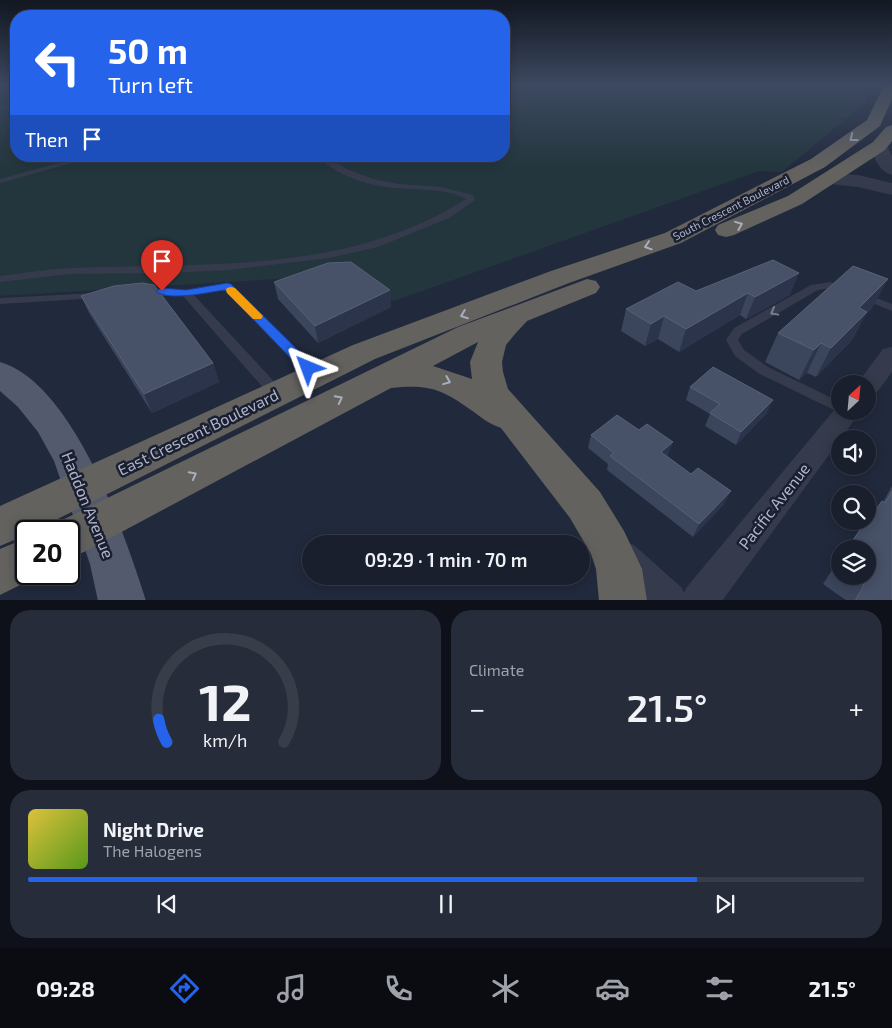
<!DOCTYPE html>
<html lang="en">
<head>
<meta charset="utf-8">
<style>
	body { margin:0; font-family:"Exo 2",sans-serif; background:#262c39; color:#f1f3f6; height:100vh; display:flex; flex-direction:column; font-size:19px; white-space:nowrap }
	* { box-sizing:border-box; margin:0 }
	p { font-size:16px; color:#9fa2aa }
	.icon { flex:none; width:28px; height:28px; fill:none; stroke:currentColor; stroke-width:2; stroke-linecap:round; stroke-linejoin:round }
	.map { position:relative; height:600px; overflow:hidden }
	.drawer { display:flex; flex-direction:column; gap:10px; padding:10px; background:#0e1119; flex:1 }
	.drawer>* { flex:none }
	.top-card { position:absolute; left:10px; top:10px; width:500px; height:152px; border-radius:20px; box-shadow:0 2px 12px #0003,0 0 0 1px #373d49; background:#2563eb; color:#fff; overflow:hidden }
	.needle { width:32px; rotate:26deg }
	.tools { position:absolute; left:831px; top:375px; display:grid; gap:10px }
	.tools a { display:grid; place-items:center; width:45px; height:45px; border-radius:50%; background:#191f2d; box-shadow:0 2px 12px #0003,0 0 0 1px #373d49; font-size:25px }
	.speed { position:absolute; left:15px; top:520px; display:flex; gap:10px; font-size:25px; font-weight:700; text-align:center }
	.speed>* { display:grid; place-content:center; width:65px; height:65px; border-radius:50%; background:#191f2d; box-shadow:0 2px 12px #0003,0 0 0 1px #373d49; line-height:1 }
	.speed .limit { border:2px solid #111; border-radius:8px; background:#fff; color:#111 }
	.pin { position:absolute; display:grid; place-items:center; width:42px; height:42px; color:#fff; margin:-51px -21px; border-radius:50% 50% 50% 0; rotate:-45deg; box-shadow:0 0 5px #0007 }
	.pin .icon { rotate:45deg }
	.me { position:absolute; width:55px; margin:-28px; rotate:316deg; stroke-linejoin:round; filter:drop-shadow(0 0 4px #0008) }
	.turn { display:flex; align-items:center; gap:18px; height:105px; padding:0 15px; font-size:22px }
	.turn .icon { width:65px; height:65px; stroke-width:2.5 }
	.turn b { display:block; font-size:35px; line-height:42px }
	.then { display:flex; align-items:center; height:48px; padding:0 15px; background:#0003; gap:10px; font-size:19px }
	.big { font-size:38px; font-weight:600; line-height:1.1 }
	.drawer .tile { flex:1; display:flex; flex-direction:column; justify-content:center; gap:8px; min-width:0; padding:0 18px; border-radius:20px; background:#262c39 }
	.drawer .dial { align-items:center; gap:0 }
	.dial svg { height:130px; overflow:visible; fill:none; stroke:#373d49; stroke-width:7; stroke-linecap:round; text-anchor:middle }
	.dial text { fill:#f1f3f6; stroke:none }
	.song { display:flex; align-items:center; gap:15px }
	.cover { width:60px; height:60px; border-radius:8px; background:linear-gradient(135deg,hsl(50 70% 55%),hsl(90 70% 35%)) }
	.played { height:5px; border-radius:2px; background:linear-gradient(90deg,#2563eb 80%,#373d49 80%) }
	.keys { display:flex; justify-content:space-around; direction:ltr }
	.heat { display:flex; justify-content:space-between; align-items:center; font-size:28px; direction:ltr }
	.drawer .tiles { flex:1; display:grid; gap:10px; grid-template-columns:1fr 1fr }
	.tile:last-child { grid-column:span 2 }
	.trip { position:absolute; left:302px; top:535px; width:288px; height:50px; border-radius:25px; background:#191f2d; box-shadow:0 2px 12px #0003,0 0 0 1px #373d49; font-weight:600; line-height:50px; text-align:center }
	.menu { display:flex; height:80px; justify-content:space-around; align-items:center; background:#0a0c12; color:#9fa2aa }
	.menu .icon { width:35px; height:35px }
	.menu .active { color:#2563eb }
	.menu b { font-size:22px; color:#f1f3f6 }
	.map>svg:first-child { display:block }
</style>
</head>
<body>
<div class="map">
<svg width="892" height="601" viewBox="0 0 892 601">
	<rect width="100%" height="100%" fill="#21293c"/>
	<polygon fill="#23363d" points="0,85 16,85 16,156 504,156 504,87 536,89 524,85 865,85 866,102 782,172 759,171 394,301 356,274 0,296"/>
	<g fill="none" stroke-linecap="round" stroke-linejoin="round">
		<g fill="#353b4c" fill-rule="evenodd">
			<polygon points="16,104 16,108 0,110 0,106"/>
			<polygon points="84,156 97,156 0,183 0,179"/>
			<path d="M317 156H326L347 169 373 179 399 184 440 187 473 195 475 200 449 218 378 247 329 258 229 270 169 273 70 274 0 282V276C24 273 48 269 72 268 205 263 349 274 466 199 450 190 429 190 410 189 378 188 341 180 317 156Z"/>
			<polygon points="830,282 851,287 852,289 847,292 830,288 818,290 742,334 738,340 744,350 768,367 840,402 840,411 845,411 840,413 758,373 735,356 726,340 734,328 811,285"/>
			<polygon points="227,283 231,284 320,373 322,376 320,379 310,379 224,290 194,295 282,390 284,394 282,398 277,399 272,398 183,296 143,296 137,293 143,290 186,290"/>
			<polygon points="95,293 101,296 99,298 0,304 0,298"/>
			<polygon points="864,293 892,304 892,311 860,298 858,296 860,294"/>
		</g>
		<g fill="#353b4c" fill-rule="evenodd">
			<polygon points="892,347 892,372 877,392 868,395 868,384 857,384 883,349"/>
			<polygon points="840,403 840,411 861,411 722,601 642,601 610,569 605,557 610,545 622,541 634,545 682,588 684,593 686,588"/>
		</g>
		<g fill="#353b4c" fill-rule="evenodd">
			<path d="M879 141 885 142 892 156V175C878 171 875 158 870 146L873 142Z"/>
			<polygon points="828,173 858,175 892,183 892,195 858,187 821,183 818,179 821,175"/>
		</g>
		<path fill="#535a6d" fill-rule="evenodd" d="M0 362C73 383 125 534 146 601H98L90 564 54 461 38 432 18 407 0 391Z"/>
		<g fill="#63625f" fill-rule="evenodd">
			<polygon points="884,85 892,85 892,99 880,126 825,167 681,243 569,283 375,359 34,531 26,531 26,535 0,546 0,506 353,345 551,271 665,233 811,159 867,120"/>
			<polygon points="892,125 892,141 885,150 802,204 734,235 726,237 718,235 715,230 718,225 788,196 873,142 886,127"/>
			<path d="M587 279 596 281 600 287 596 293 527 321 515 334 506 345 502 362 503 372 508 389 600 492 624 531 635 554 642 569 647 601H599L596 569 591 554 570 518 501 428C489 424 481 417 471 410 441 388 427 384 391 388L84 552 69 558V531H50L54 524 458 327ZM478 342 470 362 472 379 433 366Z"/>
			<polygon points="26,538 26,574 42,574 0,595 0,549"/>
		</g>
	</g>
	<g fill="#3b455b">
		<polygon points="274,282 390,290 391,307 318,343 278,299"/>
		<polygon points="696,291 790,295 746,319 740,315 679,352 658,339 645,346 621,331 626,309"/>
		<polygon points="81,296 213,363 219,382 152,413 89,313"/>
		<polygon points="873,307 866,314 852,340 816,377 807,373 799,380 765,362 778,333"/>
		<polygon points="690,387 767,413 736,445 705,426 710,414 686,400"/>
		<polygon points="591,435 668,455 667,457 724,504 693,537 607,470 608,464 588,448"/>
		<polygon points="892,486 892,601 847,601 823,584 840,558 840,576 868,576 868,549 846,549 866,521 883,502"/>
	</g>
	<g fill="#2b344a">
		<polygon points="799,273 790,295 746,319 755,297"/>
		<polygon points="888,279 873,307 866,314 852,340 816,377 831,348 859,308"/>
		<polygon points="390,290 391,307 318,343 315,326"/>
		<polygon points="748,293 740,315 679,352 686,329"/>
		<polygon points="664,316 658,339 645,346 651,324"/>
		<polygon points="821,343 807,373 799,380 814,350"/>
		<polygon points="213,363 219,382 152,413 144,394"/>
		<polygon points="773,400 767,413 736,445 741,432"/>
		<polygon points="673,442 668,455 656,466 661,452"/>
		<polygon points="731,491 724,504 693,537 699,524"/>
	</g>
	<g fill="#475167" stroke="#586176">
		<polygon points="773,260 799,273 755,297 748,293 686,329 664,316 651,324 626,309 678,282 696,291"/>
		<polygon points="351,262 390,290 315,326 274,282 328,263"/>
		<polygon points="853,266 888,279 859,308 867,312 831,348 821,343 814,350 778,333"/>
		<polygon points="142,283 154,285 213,363 144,394 81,296 114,286"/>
		<polygon points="713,367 773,400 741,432 710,413 720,404 690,387"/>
		<polygon points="617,415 639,430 647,424 673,442 661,452 691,474 698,468 731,491 699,524 610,456 614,453 591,435"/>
		<polygon points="892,491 892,601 855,601 864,585 851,576 868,576 868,549 847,549 860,530 866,521 868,521 868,520 882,501 885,503"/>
		<polygon points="840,560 840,569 836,566"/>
	</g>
	<defs><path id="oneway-chevron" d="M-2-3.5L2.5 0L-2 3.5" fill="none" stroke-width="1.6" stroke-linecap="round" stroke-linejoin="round" transform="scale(1.25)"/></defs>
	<g stroke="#a8aebe">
		<use href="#oneway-chevron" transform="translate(853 138) rotate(142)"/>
		<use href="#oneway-chevron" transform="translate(739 225) rotate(-22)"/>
		<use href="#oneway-chevron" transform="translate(648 246) rotate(162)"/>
		<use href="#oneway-chevron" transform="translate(464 315) rotate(159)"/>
		<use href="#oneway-chevron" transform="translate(447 381) rotate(22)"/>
		<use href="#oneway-chevron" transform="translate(339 399) rotate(-27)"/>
		<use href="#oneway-chevron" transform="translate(193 475) rotate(-28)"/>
	</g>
	<use stroke="#797f90" href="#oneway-chevron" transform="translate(774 312) rotate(151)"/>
	<linearGradient id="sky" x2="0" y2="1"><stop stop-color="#121721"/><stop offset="0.5" stop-color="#3d4961"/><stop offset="1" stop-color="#3d4961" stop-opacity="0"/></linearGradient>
	<rect width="892" height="169" fill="url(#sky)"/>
	<path fill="#2563eb" stroke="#184099" d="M227 283 231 284 313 365 315 368 313 371H303L225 290C209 292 168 302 156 291L162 288 186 290Z"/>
	<polygon fill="#f59e0b" points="231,287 235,288 263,316 261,319 253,319 227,293 226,290 227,288"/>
	<g text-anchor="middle" stroke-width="5" stroke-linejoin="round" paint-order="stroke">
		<g font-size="11" fill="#b0b6c8" stroke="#1a2031">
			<text transform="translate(731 208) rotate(-27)" y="4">South Crescent Boulevard</text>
		</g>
		<g font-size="16" fill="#b0b6c8" stroke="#1a2031">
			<text transform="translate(198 432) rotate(-26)" y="6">East Crescent Boulevard</text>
			<text transform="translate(88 505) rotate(68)" y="6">Haddon Avenue</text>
			<text transform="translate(774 506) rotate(-52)" y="6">Pacific Avenue</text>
		</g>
	</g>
</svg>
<div class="tools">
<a><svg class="needle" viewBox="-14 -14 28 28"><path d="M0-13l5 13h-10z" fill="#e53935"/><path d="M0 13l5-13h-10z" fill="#9fa2aa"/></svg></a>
<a><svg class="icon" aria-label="sound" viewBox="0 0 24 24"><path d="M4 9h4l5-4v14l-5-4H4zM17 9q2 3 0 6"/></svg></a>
<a><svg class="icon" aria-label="search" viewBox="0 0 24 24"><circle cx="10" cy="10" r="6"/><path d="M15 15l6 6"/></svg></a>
<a><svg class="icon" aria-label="layers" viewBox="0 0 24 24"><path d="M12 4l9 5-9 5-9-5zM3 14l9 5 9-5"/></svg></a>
</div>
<div class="speed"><div class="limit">20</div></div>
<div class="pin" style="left:162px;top:291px;background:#d93025"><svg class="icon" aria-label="arrive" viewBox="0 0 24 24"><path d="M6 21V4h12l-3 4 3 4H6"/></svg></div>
<svg class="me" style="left:308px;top:368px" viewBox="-20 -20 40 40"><path d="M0-17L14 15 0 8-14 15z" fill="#2563eb" stroke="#fff" stroke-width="4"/></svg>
<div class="trip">09:29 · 1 min · 70 m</div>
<div class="top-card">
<div class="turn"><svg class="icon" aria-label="left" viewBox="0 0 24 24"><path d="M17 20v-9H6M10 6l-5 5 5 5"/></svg><div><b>50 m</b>Turn left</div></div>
<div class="then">Then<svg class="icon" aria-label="arrive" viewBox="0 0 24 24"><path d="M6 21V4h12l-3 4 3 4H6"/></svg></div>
</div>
</div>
<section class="drawer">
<div class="tiles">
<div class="tile dial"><svg viewBox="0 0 100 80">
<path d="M14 69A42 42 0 1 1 86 69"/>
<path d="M14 69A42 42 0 0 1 9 55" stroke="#2563eb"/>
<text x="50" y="56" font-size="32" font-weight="700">12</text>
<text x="50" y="72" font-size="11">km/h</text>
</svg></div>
<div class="tile"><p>Climate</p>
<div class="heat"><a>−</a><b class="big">21.5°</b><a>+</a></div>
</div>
<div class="tile">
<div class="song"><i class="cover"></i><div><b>Night Drive</b><p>The Halogens</p></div></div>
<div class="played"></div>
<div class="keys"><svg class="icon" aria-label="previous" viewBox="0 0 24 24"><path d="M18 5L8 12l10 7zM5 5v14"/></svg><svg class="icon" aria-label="pause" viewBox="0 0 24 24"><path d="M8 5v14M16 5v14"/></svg><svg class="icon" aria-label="next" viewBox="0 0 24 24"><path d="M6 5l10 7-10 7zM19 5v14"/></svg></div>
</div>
</div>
</section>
<nav class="menu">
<b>09:28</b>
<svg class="icon active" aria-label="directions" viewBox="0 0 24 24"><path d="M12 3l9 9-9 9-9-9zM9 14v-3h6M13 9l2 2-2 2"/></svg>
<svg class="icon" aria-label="music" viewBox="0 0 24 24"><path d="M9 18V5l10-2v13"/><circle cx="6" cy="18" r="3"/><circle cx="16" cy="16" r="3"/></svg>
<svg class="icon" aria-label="phone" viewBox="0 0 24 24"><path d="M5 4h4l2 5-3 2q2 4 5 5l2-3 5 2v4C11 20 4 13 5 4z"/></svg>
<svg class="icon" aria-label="climate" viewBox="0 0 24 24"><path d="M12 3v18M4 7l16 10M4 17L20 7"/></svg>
<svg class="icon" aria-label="car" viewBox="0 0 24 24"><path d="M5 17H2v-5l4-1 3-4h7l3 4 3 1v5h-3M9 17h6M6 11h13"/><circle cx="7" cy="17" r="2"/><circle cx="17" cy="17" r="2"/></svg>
<svg class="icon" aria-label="filters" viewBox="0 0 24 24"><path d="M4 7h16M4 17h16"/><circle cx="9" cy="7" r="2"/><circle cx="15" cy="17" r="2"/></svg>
<b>21.5°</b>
</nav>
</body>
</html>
